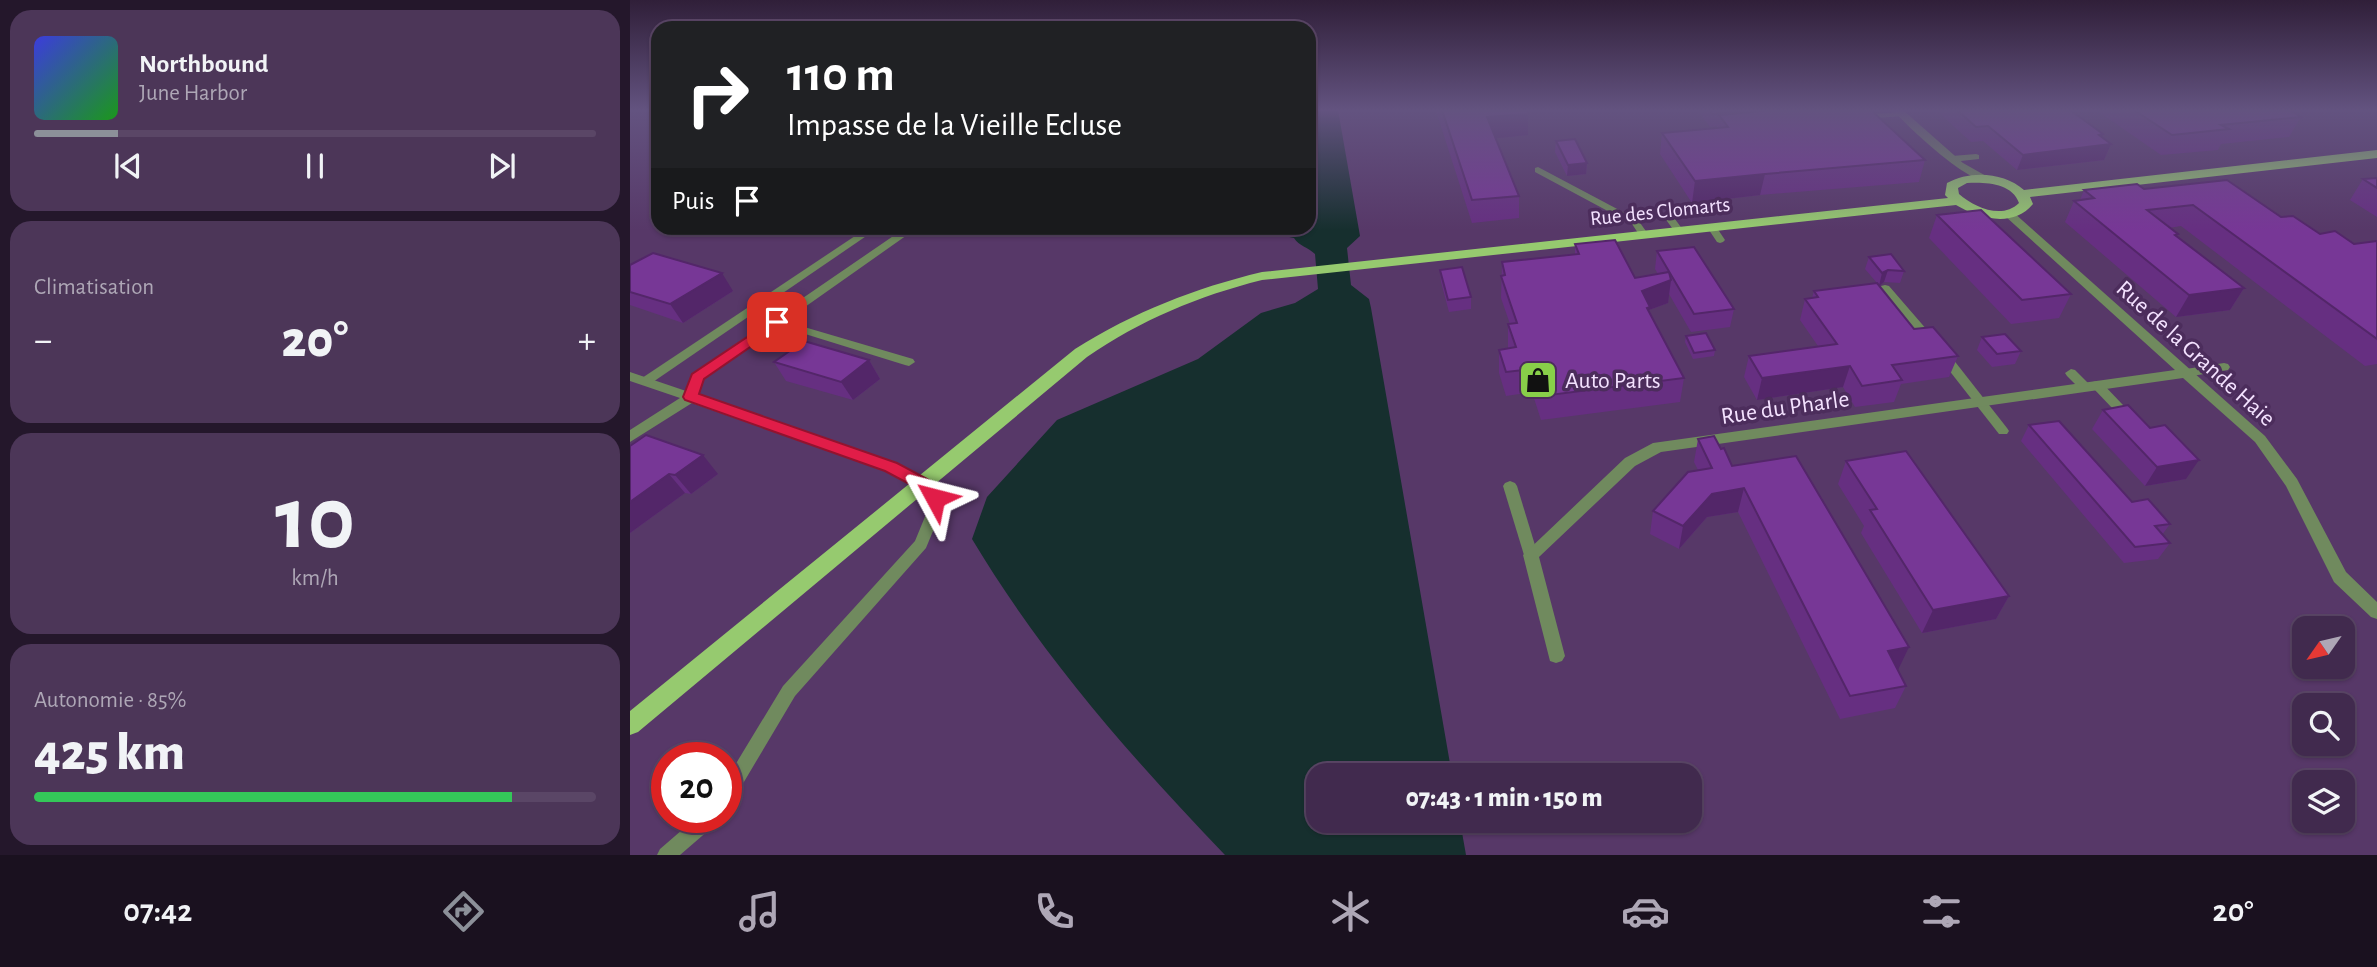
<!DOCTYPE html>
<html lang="fr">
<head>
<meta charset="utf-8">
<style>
	body { margin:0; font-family:"Alegreya Sans",sans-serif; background:#4c3658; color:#f1f3f6; height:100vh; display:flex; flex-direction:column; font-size:26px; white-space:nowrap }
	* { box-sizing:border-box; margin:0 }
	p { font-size:23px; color:#aea7b6 }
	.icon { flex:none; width:38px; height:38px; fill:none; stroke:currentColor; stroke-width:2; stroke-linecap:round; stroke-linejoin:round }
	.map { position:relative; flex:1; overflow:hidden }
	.drawer { display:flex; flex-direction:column; gap:10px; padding:10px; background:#24172b; width:630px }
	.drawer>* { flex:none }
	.top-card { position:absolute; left:21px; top:21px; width:665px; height:214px; border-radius:21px; box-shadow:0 2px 5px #0004,0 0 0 2px #5a4666; background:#202124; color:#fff; overflow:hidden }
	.needle { width:46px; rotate:236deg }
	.buttons { position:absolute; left:1662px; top:616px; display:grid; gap:14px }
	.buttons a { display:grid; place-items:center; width:63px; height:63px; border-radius:14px; background:#412a4e; box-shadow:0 2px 5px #0004,0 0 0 2px #5a4666; font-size:35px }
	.speed { position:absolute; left:21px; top:742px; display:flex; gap:14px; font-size:35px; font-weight:700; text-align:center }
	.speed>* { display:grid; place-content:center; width:91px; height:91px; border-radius:50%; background:#412a4e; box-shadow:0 2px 5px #0004,0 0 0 2px #5a4666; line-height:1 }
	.speed .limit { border:10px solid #d22; background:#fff; color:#111 }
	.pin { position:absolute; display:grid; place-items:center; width:60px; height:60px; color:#fff; margin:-30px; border-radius:14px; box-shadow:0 4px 10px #0006 }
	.me { position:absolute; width:77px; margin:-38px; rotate:308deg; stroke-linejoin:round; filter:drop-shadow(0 0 5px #0008) }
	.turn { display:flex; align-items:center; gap:24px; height:147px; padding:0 21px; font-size:32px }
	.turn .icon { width:91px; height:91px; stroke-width:2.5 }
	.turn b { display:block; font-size:49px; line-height:60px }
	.then { display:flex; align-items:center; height:66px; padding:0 21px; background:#0003; gap:14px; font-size:26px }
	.big { font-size:52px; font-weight:800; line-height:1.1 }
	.drawer .widget { flex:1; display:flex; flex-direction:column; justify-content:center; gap:10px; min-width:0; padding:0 24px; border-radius:21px; background:#4c3658 }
	.drawer .dial { align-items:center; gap:0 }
	.dial b { font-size:91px; line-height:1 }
	.song { display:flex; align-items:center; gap:21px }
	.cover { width:84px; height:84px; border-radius:10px; background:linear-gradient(135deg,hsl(240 70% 55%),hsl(120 70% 35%)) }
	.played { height:7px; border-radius:4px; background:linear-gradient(90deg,#8c9099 15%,#5a4666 15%) }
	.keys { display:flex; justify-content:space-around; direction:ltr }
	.heat { display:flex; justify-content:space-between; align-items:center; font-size:38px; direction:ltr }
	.charge { height:10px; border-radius:5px; background:linear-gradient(90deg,#34c759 85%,#5a4666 0) }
	.trip { position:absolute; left:676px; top:763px; width:396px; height:70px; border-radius:21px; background:#412a4e; box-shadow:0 2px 5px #0004,0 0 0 2px #5a4666; font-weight:800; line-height:70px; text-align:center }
	.dock { display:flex; height:112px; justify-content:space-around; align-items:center; background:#1a111f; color:#aea7b6 }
	.dock .icon { width:49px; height:49px }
	.dock .active { color:#8c9099 }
	.dock b { font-size:32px; color:#f1f3f6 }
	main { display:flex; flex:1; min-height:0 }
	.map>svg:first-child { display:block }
</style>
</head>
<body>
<main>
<section class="drawer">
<div class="widget">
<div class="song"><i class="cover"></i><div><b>Northbound</b><p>June Harbor</p></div></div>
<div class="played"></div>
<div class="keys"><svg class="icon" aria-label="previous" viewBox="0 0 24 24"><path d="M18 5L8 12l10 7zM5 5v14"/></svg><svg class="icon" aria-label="pause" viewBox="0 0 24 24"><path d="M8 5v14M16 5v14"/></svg><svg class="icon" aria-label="next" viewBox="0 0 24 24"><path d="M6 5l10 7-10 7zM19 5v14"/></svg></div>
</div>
<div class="widget"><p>Climatisation</p>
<div class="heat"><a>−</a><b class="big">20°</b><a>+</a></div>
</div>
<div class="widget dial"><b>10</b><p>km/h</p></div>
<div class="widget"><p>Autonomie · 85%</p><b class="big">425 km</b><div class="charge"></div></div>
</section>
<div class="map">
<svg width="1747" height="855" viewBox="0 0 1747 855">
	<rect width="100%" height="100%" fill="#573868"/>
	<path fill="#162f2e" d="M679 110H708L730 236 717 248 721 285 739 299 741 308 822 775H688V821H830L836 855H595C501 757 412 656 342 539L357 497 427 420 568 359 631 313 665 303 688 289 685 254C678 247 669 246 664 238L617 228H679Z"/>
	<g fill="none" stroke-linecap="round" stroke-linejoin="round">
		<g fill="#708a5e" fill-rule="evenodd">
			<polygon points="1271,112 1275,114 1274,116 1230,119 1226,117 1230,115"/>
			<polygon points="1346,154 1349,155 1349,159 1322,162 1318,159 1322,156"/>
			<polygon points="908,167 1008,220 1018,234 1016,236 1010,236 1002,224 905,172 905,168"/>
			<polygon points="1039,214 1042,215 1053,230 1051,232 1045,232 1034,217"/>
			<polygon points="1082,224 1085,225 1095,240 1093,242 1090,243 1087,242 1077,227"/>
			<polygon points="237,228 248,228 20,384 12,384 10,381 12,378"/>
			<polygon points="1255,285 1259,286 1304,338 1306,340 1304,342 1296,342 1251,290 1251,286"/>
			<polygon points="147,319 283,359 285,362 279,366 275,365 143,324 142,322 143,320"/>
			<polygon points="1315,353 1319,354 1377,428 1379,431 1377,434 1369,434 1311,360 1309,357 1311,354"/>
			<polygon points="1594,363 1598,364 1600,367 1598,370 1556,377 1550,373 1556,369"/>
			<polygon points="1441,369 1445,370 1459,384 1461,387 1459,390 1451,390 1437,376 1435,373"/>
			<polygon points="1467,381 1471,382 1493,405 1495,408 1493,411 1485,411 1463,388 1461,385 1463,382"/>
			<polygon points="293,479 298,481 310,495 313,507 296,548 165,696 102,802 96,804 96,780 153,686 285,541 299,507 299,499 286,484 288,481"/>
			<polygon points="880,481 885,483 887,486 908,555 906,559 901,560 896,559 894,555 873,486 875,483"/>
			<polygon points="67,817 90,817 87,823 50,855 27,855 30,849"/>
		</g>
		<g fill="#708a5e" fill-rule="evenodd">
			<path d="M1263 110H1273L1333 163 1358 177V181C1337 183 1278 127 1263 110Z"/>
			<polygon points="1379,211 1383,212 1635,436 1667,479 1716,572 1747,602 1747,619 1741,617 1704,582 1656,486 1625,442 1553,378 1031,452 1005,466 909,557 935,656 932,661 926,663 920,661 893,555 995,458 1023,443 1545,370 1375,216 1375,212"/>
			<polygon points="275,228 287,228 73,379 68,395 266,463 298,480 300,484 298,488 288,488 256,471 62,403 0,442 0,430 50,398 0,381 0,372 56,391 62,374"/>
		</g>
		<path fill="#96ca6f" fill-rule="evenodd" d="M1747 150V158L1400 197 1403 204C1383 228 1350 219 1326 205L632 280C568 296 511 320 457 357L8 732 0 735V711L445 349C504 312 565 288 632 272L1318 198 1315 195 1317 183C1340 170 1374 172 1394 190ZM1337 183C1356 182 1382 183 1389 203 1372 220 1344 207 1329 194L1328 188Z"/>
	</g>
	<g fill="#662f81">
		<polygon points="807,110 897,110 898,135 865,138 889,196 889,218 842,223 807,114"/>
		<polygon points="1068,110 1241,110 1295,160 1289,182 1130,195 1062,203 1030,154 1032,133 1087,128 1087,126 1080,127"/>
		<polygon points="1306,110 1395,110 1472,138 1481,144 1474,160 1387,170 1353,141 1341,142"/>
		<polygon points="1466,110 1659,110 1671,117 1659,137 1591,144 1588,150 1531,155"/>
		<polygon points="926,141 957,163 956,174 937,176 925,152"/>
		<polygon points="1747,178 1747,217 1720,200 1733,179"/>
		<polygon points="1514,189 1651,217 1690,234 1724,244 1747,241 1747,364 1735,366 1551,226 1539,228 1548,234 1547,236 1614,288 1600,310 1546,317 1435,222 1444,201 1450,200 1454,190"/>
		<polygon points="1307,215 1441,294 1429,318 1381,324 1299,238"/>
		<polygon points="945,244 1005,278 1028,274 1025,269 1027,251 1104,309 1100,327 1061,332 1039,294 1038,303 1019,310 1019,312 1054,378 1050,402 911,420 902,392 876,396 869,373 869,350 878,348 878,324 880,324 871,298 872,262 945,255"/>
		<polygon points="1239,257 1274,271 1270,283 1254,282 1249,285 1284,329 1328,356 1319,377 1271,384 1264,402 1225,407 1213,387 1127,400 1114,377 1119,356 1188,346 1170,320 1175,299 1182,298 1184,291 1247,283 1235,269"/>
		<polygon points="0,265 103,291 53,323 0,305"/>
		<polygon points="810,270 841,297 841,309 819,312 811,282"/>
		<polygon points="1056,336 1085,350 1084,356 1063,359 1055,342"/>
		<polygon points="1352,337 1391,351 1385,364 1362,367 1347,350"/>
		<polygon points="239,360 250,379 223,400 156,381 144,362"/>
		<polygon points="1473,410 1556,479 1515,486 1462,429"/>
		<polygon points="1399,425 1502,502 1540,524 1532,535 1540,543 1528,559 1494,563 1391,441"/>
		<polygon points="1068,439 1091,449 1102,466 1268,670 1276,686 1265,708 1210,719 1108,512 1077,517 1049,549 1020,534 1023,511 1068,470 1064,462"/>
		<polygon points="0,446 88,474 61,494 55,493 0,533"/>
		<polygon points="1216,461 1379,596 1366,619 1292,633 1231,533 1234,526 1208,484"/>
	</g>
	<g fill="#532669">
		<polygon points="898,114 898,135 857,139 857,117"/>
		<polygon points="1473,134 1468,146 1481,144 1474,160 1387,170 1393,155"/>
		<polygon points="957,163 956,174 937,176 938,165"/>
		<polygon points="1135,174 1130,195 1062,203 1065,181"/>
		<polygon points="1258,270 1254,282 1249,286 1252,273"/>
		<polygon points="92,273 103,291 53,323 40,304"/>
		<polygon points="1041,280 1038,303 1019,310 1017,330 1012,291"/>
		<polygon points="1614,288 1600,310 1546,317 1559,295"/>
		<polygon points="239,360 250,379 223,400 211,382"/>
		<polygon points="1220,366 1213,387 1127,400 1132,378"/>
		<polygon points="73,455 88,474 61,494 45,475"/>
		<polygon points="1569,460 1556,479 1515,486 1527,467"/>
		<polygon points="39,474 55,493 0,533 0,502"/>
		<polygon points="1114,488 1108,512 1077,517 1049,549 1053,526 1082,494"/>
		<polygon points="1379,596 1366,619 1292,633 1303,610"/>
		<polygon points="1279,647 1268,670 1258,651"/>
	</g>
	<g fill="#773796" stroke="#532669" stroke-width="2">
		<polygon points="812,110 897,110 898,114 857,117 889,196 842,200"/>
		<polygon points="1080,110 1118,110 1082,114"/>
		<polygon points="1142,110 1241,110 1295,160 1135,174 1065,181 1032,133 1098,127 1089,115"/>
		<polygon points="1327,110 1440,110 1473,134 1469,135 1481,144 1393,155 1358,126 1346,127"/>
		<polygon points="1504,110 1659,110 1671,117 1591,125 1599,129 1542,135"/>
		<polygon points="945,139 957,163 938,165 926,141"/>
		<polygon points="1747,178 1747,188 1733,179"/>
		<polygon points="1597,180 1651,217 1663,216 1690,234 1705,231 1724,244 1747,241 1747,339 1563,205 1517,210 1548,234 1545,235 1614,288 1559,295 1444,201 1464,198 1454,190 1507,184 1514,189"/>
		<polygon points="1351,210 1441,294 1392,300 1307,215"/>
		<polygon points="985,240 1005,278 1039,272 1041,280 1012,291 1020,307 1017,308 1054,378 912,396 903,369 876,372 869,350 886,347 878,324 887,323 871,276 875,275 872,262 949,254 945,244"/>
		<polygon points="1064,247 1104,309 1064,314 1027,251"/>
		<polygon points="23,253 92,273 40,304 0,292 0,265"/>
		<polygon points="1261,254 1274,271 1258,270 1252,273 1239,257"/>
		<polygon points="832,267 841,297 818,300 810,270"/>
		<polygon points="1247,283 1284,329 1303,327 1328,356 1262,365 1272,380 1232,386 1220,366 1132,378 1119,356 1207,344 1175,299 1188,297 1184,291"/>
		<polygon points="1076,333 1085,350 1064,353 1056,336"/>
		<polygon points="1375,334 1391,351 1367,354 1352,337"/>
		<polygon points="174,341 239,360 211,382 144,362"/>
		<polygon points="1498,405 1520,428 1535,425 1569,460 1527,467 1473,410"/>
		<polygon points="1429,421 1502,502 1518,499 1540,524 1525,526 1540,543 1505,547 1399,425"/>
		<polygon points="16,435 73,455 45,475 39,474 0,502 0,446"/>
		<polygon points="1084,436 1091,449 1094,448 1102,466 1166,456 1279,647 1258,651 1276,686 1220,696 1114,488 1082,494 1053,526 1023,511 1058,472 1082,468 1068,439"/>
		<polygon points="1276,451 1379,596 1303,610 1240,510 1247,509 1216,461"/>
	</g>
	<linearGradient id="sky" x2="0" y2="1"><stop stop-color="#301f39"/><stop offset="0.48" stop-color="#635380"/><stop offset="1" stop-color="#635380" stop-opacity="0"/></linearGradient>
	<rect width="1747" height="230" fill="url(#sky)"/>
	<polygon fill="#e11d48" stroke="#92132f" stroke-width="2" points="147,317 152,319 152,325 74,379 69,394 267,463 299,480 314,498 311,502 299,502 287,488 255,471 55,400 53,397 62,374"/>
	<defs>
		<symbol id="shop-square" viewBox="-11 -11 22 22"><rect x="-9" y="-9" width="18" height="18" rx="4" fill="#88cf49" stroke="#4c2d5c"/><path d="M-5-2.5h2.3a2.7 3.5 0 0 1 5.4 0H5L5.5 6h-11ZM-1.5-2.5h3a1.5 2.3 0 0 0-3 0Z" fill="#111"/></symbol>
	</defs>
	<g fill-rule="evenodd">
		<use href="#shop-square" x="886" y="358" width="44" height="44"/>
	</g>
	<g text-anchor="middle" stroke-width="7" stroke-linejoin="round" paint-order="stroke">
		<g font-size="21" fill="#f4e2ff" stroke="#4c2d5c">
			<text transform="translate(1030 211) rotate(-6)" y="7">Rue des Clomarts</text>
		</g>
		<g font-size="24" fill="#f4e2ff" stroke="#4c2d5c">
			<text transform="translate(1566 353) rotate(42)" y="8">Rue de la Grande Haie</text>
			<text transform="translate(1155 407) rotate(-8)" y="8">Rue du Pharle</text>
		</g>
		<g font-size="24" fill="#f4e2ff" stroke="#4c2d5c" text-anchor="start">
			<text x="935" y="388">Auto Parts</text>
		</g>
	</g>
</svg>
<div class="buttons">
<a><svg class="needle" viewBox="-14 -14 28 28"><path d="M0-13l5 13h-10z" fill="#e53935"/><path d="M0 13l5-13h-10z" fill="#aea7b6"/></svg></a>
<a><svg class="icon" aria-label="search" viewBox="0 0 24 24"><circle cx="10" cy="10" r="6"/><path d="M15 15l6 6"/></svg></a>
<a><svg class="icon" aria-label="layers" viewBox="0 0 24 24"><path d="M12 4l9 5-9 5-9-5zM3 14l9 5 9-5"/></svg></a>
</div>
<div class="speed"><div class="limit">20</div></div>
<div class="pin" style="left:147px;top:322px;background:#d93025"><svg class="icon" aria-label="arrive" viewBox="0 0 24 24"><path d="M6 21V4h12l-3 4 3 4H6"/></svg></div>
<svg class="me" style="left:305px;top:498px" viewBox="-20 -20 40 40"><path d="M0-17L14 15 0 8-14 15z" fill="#e11d48" stroke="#fff" stroke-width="4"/></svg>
<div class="trip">07:43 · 1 min · 150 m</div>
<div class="top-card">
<div class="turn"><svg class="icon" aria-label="right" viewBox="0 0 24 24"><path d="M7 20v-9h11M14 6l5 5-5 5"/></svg><div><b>110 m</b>Impasse de la Vieille Ecluse</div></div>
<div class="then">Puis<svg class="icon" aria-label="arrive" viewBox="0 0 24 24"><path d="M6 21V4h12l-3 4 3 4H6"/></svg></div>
</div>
</div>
</main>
<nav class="dock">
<b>07:42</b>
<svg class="icon active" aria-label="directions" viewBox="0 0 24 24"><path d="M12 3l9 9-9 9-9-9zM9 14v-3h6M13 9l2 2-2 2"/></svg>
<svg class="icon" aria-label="music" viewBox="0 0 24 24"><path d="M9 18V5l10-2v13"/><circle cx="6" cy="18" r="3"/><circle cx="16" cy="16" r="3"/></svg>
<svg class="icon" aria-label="phone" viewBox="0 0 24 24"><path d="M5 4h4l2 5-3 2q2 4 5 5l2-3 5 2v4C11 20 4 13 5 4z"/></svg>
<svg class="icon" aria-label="climate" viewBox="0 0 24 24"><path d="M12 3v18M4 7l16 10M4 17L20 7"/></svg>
<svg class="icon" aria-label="car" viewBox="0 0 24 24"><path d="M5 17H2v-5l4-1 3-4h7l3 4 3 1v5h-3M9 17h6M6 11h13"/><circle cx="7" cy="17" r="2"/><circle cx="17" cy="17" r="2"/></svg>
<svg class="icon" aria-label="filters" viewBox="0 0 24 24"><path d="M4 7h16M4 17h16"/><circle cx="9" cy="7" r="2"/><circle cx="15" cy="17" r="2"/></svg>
<b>20°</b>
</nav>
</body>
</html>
